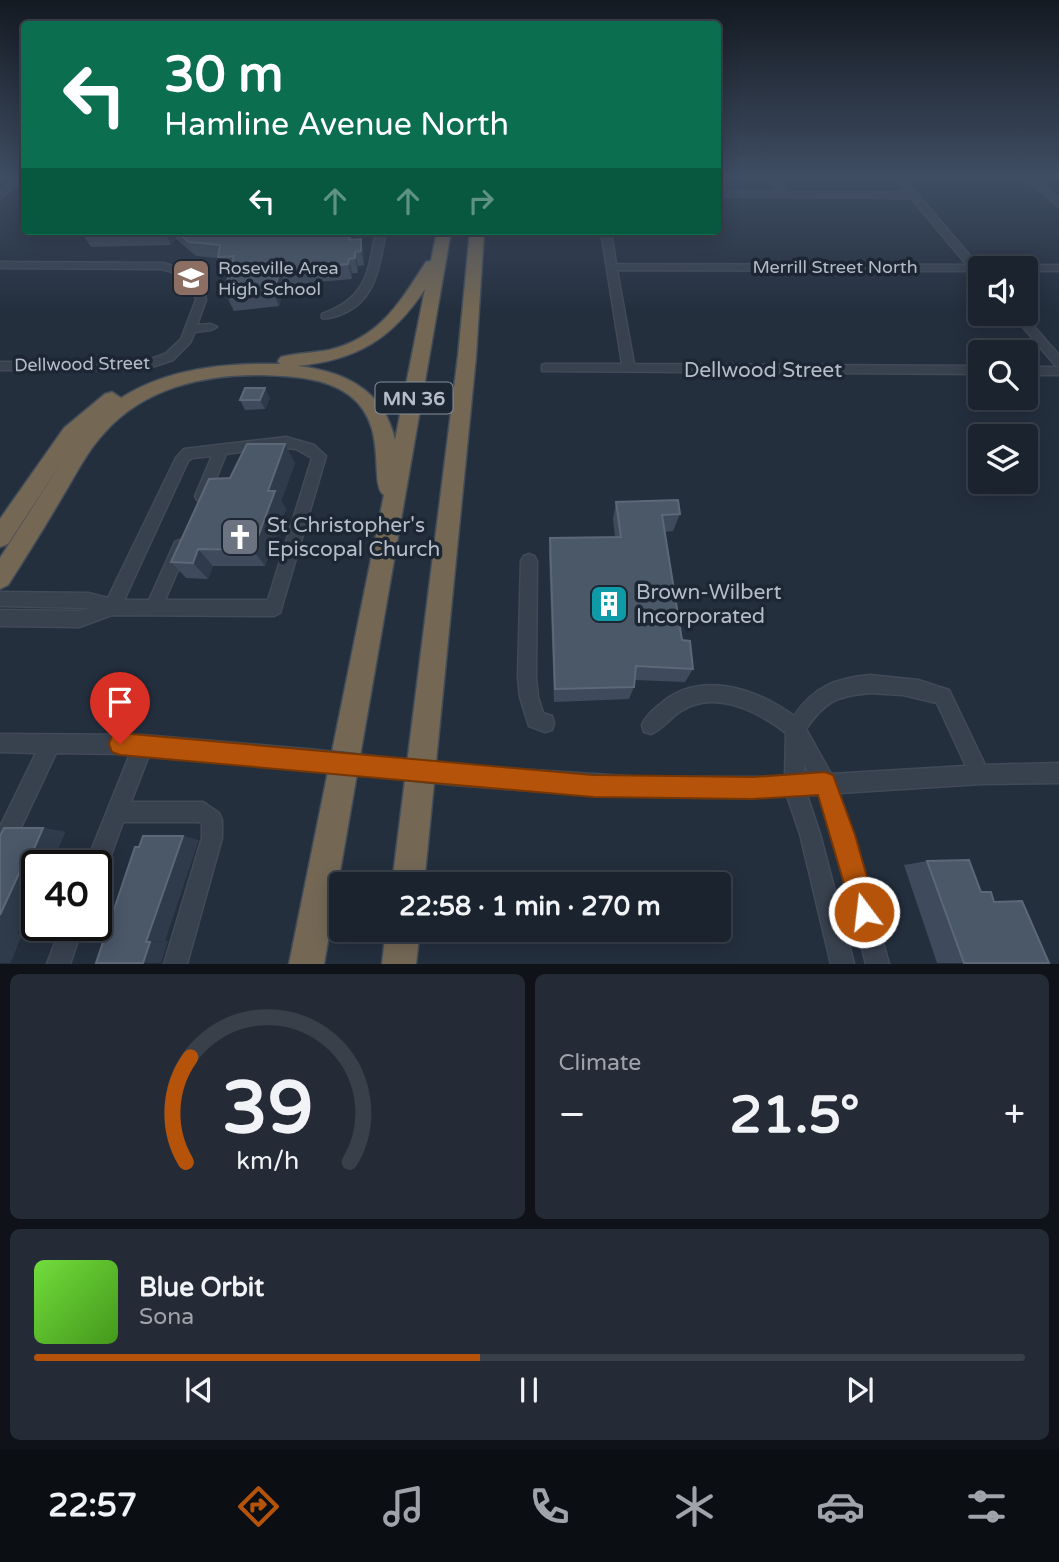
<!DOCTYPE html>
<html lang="en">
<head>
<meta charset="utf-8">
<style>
	body { margin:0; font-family:"Varela Round",sans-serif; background:#242b36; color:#f1f3f6; height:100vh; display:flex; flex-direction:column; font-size:26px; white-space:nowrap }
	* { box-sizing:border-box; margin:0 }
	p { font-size:23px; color:#a0a4aa }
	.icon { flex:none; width:38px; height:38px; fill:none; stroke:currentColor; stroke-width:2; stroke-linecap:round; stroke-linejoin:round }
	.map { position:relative; height:964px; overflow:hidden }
	.drawer { display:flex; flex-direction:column; gap:10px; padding:10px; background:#0f1319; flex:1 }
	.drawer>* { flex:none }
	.guide { position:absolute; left:21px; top:21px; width:700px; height:214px; border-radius:7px; box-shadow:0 4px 18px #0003,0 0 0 2px #39404a; background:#0b6e4f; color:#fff; overflow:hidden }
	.controls { position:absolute; left:968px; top:256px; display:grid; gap:14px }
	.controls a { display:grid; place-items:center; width:70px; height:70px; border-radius:7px; background:#1b232e; box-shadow:0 4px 18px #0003,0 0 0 2px #39404a; font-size:35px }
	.speed { position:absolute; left:21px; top:850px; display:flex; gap:14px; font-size:35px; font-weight:700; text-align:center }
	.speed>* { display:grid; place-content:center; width:91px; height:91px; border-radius:50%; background:#1b232e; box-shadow:0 4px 18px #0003,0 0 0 2px #39404a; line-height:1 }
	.speed .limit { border:4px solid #111; border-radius:10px; background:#fff; color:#111 }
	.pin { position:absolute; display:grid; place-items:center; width:60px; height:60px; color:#fff; margin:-72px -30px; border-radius:50% 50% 50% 0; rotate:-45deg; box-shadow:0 0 7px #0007 }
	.pin .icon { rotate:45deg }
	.me { position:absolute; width:77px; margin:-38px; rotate:345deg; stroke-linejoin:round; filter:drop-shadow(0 0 5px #0008) }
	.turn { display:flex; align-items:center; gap:24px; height:147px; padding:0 28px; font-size:32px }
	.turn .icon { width:91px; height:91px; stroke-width:2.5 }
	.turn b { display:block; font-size:49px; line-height:60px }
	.lanes { display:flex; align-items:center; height:66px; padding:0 28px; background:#0003; justify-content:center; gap:35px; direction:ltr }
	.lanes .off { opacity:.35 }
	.big { font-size:52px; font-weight:700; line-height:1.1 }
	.drawer .widget { flex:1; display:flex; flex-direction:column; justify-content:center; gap:10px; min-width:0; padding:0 24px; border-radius:10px; background:#242b36 }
	.drawer .dial { align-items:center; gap:0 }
	.dial svg { height:182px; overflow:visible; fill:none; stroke:#39404a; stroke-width:7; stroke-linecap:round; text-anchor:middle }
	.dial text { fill:#f1f3f6; stroke:none }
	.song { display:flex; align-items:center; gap:21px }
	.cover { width:84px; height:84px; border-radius:10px; background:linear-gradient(135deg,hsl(100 70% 55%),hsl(100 70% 35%)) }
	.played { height:7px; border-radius:4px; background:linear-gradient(90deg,#b45309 45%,#39404a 45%) }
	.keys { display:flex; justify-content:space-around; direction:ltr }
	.heat { display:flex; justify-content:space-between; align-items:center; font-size:38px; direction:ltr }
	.drawer .tiles { flex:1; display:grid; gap:10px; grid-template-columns:1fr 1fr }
	.widget:last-child { grid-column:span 2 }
	.trip { position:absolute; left:329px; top:872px; width:402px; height:70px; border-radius:7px; background:#1b232e; box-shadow:0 4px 18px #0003,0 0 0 2px #39404a; font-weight:700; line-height:70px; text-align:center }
	.tab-bar { display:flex; height:112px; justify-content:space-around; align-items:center; background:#0b0e12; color:#a0a4aa }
	.tab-bar .icon { width:49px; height:49px }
	.tab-bar .selected { color:#b45309 }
	.tab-bar b { font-size:32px; color:#f1f3f6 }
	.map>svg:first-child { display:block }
</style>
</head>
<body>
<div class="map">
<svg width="1059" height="964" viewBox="0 0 1059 964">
	<rect width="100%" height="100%" fill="#242f3e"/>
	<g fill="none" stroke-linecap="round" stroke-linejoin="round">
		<defs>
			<g id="minor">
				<polygon points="18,176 24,176 24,179 0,199 0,192"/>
				<polygon points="769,176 777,176 786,192 906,192 893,176 902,176 978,265 1059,265 1059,271 1026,271 1026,268 980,268 980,273 978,274 973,271 617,270 634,364 980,366 980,374 542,371 542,365 546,364 622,364 601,231 611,231 616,264 967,265 911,198 718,196 718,191 778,192"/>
				<polygon points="1023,176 1032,176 1059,199 1059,207"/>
				<path d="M376 231H386C380 262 377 299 344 313 337 316 330 319 322 318V314C367 298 368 273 376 231Z"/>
				<polygon points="0,262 163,263 194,272 203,282 206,300 197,325 211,324 217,327 211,330 195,332 190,343 173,360 143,370 0,370 0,362 142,362 165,354 181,339 196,300 193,283 186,276 162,269 0,268"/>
				<polygon points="1011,313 1022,313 1059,355 1059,366 1055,365"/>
				<rect x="1026" y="367" width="33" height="8"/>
				<path d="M286 437 314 445 326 456 280 613 274 616 112 615 79 627 0 626V610L79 611 89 608 0 606V592L88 593 108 598 176 458 184 449ZM273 447 296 449 312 458 268 600H165L188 547 185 542 180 540 175 542 149 600H124L188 461 192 458 212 456 195 496 197 500H207L209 496 226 454Z"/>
				<polygon points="529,554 534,556 537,561 536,678 538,697 543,713 552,716 554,723 552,730 545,732 529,726 520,697 518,678 521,561 524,556"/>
				<path d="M870 675 918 680 949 690 985 765 1059 763V783L982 784 839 793 853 835 889 964H866L833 835 819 795H807L820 834 854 964H831L800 834 787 796C676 801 566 794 455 785L448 782 445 775 448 768 455 765 641 777H785L786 733C759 712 715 689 681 711 670 718 663 729 651 734L644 732 642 725C645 717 652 711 659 705 699 669 755 688 794 716 813 687 836 678 870 675ZM870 693 903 695 937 703 966 766 831 774 806 729C825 701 837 696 870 693ZM804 764 810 775 804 776Z"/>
				<polygon points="0,734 143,735 307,749 314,752 317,759 314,766 307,769 149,755 131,802 203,802 219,813 222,820 222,838 187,964 164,964 202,838 202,824 199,822 123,822 104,874 96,877 96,866 85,866 130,754 56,753 7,857 0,861 0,827 36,753 0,752"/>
				<polygon points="61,926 83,926 70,964 47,964"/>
			</g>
			<g id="highway">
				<path d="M437 231H451L324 964H289L384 495C368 484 390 425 349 395 325 377 290 376 261 375 205 374 144 388 105 432 87 451 75 476 61 499 44 528 26 557 8 585L0 589V558L63 460 8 544 0 547V519L64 428 105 394 112 392 121 398C168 368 225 363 280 364L278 361 281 357C296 353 313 353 329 350 380 338 400 302 426 262L431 261ZM425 289 395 440C384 390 344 371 297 366 357 360 392 339 425 289Z"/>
				<polygon points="470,231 484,231 476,356 424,884 392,884 458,356"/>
				<polygon points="386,929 420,929 416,964 382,964"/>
			</g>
		</defs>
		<use href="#minor" stroke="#414a57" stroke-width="3"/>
		<use href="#highway" stroke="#434c59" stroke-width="3"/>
		<use href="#minor" fill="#38414e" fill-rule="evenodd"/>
		<use href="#highway" fill="#746855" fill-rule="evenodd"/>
		<defs>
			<polyline id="minor-bridge" points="307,759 455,775"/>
		</defs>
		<use href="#minor-bridge" stroke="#414a57" stroke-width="23" stroke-linecap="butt"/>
		<use href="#minor-bridge" stroke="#38414e" stroke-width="20"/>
	</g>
	<g fill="#3f4b5c">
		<polygon points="84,231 312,231 312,234 350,231 352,239 364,253 364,265 358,266 358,273 352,273 352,279 285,285 279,306 234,311 227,297 228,294 225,289 230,271 225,271 219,258 196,256 176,239 171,245 91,247 82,233"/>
		<polygon points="270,398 265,409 245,410 240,400"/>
		<polygon points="295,463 281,501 286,509 265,566 213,566 208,579 186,578 171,562 230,478"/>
		<polygon points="616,502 680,514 673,531 665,532 682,640 693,669 685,682 635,680 634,687 629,699 554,702 549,554 550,538 615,537 613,519"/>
		<polygon points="43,828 65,832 53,861 48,861 46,866 37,866 37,888 17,934 22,934 10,963 0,963 0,836"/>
		<polygon points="927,861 981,892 994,902 1049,963 937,963 904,865"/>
	</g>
	<g fill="#2f3b4b">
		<polygon points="164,231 172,231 176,239 171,245"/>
		<polygon points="361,239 364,253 364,265 361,251"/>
		<polygon points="355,252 358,266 358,273 355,258"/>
		<polygon points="349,259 352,273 352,279 348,264"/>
		<polygon points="280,271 285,285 279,306 273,292"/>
		<polygon points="265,388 270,398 265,409 260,400"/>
		<polygon points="285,444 295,463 281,501 286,509 265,566 253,550 268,491"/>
		<polygon points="198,549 213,566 208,579 193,563"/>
		<polygon points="43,828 65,832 53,861 30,858"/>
		<polygon points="183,836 199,840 165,941 146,942"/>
		<polygon points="26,858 48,861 46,866 37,866 37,888 17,934 22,934 10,963 0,963 0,915"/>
		<polygon points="168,941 161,963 143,963 150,942"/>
	</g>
	<g fill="#4b5868" stroke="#5c6777" stroke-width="2">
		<polygon points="84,231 164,231 82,233"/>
		<polygon points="176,231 306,231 306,234 350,231 349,240 361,239 361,251 355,252 355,258 349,259 348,264 280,271 273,292 227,297 229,288 225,289 234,256 218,257 220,245 189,242"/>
		<polygon points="245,388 265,388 260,400 240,400"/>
		<polygon points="247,444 285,444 268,491 275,491 253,550 198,549 193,563 171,562 209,479 230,478"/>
		<polygon points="678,500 680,514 662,515 682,640 690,641 693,669 636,666 634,687 555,689 550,538 621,537 616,502"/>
		<polygon points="4,828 43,828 30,858 26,858 0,915 0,836"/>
		<polygon points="143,836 183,836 146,942 150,942 143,963 96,963 135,847 139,847"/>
		<polygon points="969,860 981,892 991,892 994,902 1022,901 1049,963 964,963 927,861"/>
	</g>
	<linearGradient id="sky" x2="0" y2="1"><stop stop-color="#141a22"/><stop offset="0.57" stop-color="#3f4d63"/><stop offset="1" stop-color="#3f4d63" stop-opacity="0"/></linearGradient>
	<rect width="1059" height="311" fill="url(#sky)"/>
	<polygon fill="#b45309" stroke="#753606" stroke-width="2" points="120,733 593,775 753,777 825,772 833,775 855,835 877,912 873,921 864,925 855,921 818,795 753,799 593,797 120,755 112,752 109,744 112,736"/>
	<defs>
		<symbol id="school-square" viewBox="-11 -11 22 22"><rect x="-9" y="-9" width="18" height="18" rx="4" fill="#8d6e63" stroke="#1d2633"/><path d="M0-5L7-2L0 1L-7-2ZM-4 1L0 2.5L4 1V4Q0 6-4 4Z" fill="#fff"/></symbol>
		<symbol id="church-square" viewBox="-11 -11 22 22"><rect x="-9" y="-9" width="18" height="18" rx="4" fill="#6b7280" stroke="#1d2633"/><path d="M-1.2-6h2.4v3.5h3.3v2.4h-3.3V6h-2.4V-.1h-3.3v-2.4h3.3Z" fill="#fff"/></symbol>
		<symbol id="building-square" viewBox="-11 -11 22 22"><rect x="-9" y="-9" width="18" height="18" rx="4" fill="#0f9aa8" stroke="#1d2633"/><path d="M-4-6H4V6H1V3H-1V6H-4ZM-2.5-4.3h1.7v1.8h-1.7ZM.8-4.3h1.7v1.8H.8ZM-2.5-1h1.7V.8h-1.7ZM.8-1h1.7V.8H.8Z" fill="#fff"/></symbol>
	</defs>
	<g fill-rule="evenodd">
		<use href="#school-square" x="169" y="256" width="44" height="44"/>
		<use href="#church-square" x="218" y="515" width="44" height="44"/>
		<use href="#building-square" x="587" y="582" width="44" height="44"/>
	</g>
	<g text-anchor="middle" stroke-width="7" stroke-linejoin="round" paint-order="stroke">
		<g font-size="18" fill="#b4bcc9" stroke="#1d2633">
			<text x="835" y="273">Merrill Street North</text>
			<text transform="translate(82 364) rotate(-1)" y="6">Dellwood Street</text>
		</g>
		<g font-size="18" fill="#b4bcc9" stroke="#1d2633" text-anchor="start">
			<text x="218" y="274">Roseville Area<tspan x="218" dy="21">High School</tspan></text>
		</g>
		<rect fill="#1d2633" stroke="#878f9c" stroke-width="2" x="375.5" y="382.5" width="77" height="31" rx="5"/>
		<g font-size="19" font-weight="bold" fill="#b4bcc9">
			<text x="414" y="405">MN 36</text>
		</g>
		<g font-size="21" fill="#b4bcc9" stroke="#1d2633">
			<text x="763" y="377">Dellwood Street</text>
		</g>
		<g font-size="21" fill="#b4bcc9" stroke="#1d2633" text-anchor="start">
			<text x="267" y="532">St Christopher's<tspan x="267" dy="24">Episcopal Church</tspan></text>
			<text x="636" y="599">Brown-Wilbert<tspan x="636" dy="24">Incorporated</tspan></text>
		</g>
	</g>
</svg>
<div class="controls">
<a><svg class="icon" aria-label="sound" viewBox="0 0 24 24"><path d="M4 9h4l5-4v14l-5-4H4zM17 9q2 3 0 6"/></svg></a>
<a><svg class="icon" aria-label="search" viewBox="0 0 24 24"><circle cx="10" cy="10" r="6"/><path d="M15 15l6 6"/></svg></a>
<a><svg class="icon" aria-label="layers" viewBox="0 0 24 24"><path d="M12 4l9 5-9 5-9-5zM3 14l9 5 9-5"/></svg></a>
</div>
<div class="speed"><div class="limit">40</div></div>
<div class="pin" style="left:120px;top:744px;background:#d93025"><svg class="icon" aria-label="arrive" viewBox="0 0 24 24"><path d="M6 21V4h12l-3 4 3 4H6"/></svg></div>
<svg class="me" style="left:864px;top:912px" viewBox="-20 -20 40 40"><circle r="17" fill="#b45309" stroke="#fff" stroke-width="3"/><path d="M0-11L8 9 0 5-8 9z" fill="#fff"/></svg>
<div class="trip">22:58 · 1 min · 270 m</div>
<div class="guide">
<div class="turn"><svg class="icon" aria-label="left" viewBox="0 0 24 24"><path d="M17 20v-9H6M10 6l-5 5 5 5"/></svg><div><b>30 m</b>Hamline Avenue North</div></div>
<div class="lanes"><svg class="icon" aria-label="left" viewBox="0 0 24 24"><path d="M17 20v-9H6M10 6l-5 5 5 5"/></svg><svg class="icon off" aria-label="ahead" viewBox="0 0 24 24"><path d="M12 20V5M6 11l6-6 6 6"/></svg><svg class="icon off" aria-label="ahead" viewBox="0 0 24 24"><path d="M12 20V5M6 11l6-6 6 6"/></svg><svg class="icon off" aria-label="right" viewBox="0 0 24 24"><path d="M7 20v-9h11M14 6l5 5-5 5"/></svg></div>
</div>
</div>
<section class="drawer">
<div class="tiles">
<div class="widget dial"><svg viewBox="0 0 100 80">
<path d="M14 69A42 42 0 1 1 86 69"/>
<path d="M14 69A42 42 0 0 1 16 23" stroke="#b45309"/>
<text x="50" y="56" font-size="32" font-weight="700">39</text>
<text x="50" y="72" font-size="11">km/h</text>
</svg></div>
<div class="widget"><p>Climate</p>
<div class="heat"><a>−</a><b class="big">21.5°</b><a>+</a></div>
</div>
<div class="widget">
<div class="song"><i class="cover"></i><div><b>Blue Orbit</b><p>Sona</p></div></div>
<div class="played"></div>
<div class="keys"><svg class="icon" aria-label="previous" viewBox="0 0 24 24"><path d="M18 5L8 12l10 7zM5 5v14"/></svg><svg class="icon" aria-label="pause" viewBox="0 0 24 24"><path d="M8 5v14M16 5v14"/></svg><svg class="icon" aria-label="next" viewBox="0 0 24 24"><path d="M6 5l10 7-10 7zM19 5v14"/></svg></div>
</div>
</div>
</section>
<nav class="tab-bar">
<b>22:57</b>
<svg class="icon selected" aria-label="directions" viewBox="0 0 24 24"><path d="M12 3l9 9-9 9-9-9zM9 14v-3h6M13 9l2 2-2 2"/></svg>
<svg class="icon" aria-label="music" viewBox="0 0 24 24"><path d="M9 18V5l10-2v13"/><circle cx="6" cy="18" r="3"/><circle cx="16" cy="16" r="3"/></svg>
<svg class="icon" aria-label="phone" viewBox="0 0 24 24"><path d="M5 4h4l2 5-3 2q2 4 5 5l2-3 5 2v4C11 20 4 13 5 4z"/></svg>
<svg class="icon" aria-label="climate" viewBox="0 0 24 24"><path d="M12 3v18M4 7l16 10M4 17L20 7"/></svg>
<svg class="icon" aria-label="car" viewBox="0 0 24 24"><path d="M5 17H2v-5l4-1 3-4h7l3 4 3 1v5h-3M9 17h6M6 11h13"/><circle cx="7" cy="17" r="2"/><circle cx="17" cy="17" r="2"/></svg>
<svg class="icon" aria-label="filters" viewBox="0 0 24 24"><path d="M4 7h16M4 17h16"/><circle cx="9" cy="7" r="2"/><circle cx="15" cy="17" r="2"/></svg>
</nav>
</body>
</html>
